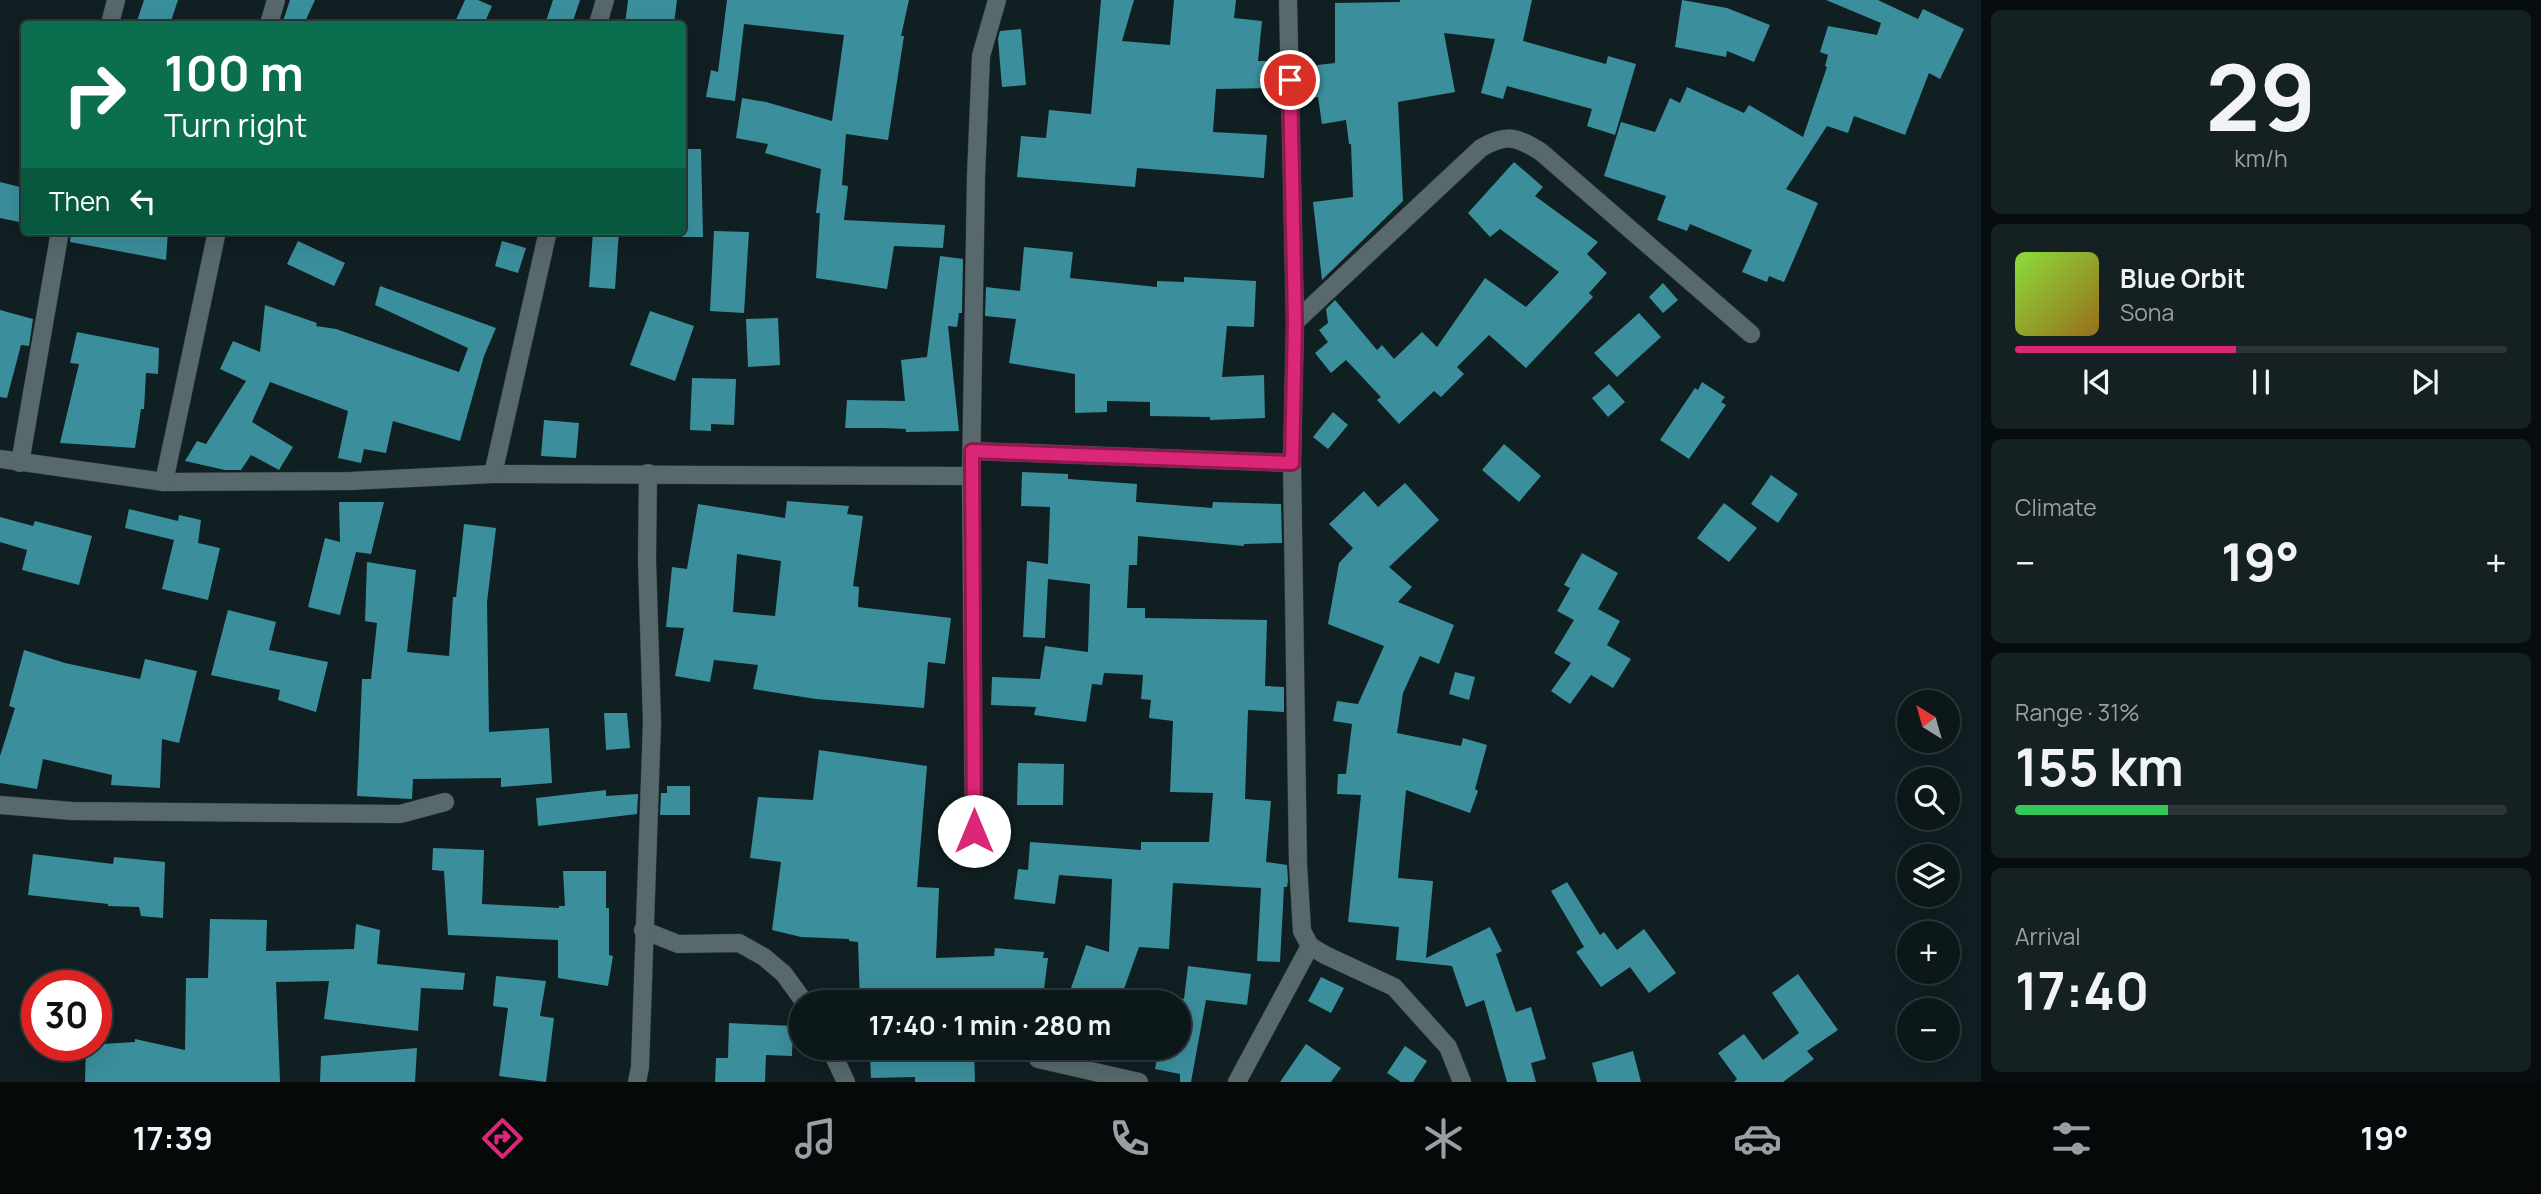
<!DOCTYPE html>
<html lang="en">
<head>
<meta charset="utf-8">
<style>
	body { margin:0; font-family:Manrope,sans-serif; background:#152023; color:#f1f3f6; height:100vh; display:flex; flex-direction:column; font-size:26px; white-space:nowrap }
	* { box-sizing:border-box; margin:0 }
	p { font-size:23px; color:#9a9fa2 }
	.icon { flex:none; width:38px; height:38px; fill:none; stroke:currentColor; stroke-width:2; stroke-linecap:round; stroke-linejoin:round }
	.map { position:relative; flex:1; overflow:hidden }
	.drawer { display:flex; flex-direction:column; gap:10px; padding:10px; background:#070d0e; width:560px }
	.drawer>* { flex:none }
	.banner { position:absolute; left:21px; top:21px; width:665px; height:214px; border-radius:7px; box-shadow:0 7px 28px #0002,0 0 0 2px #2c3639; background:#0b6e4f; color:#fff; overflow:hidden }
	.needle { width:46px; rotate:323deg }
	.controls { position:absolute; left:1897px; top:690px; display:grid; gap:14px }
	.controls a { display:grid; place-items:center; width:63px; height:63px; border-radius:50%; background:#0c171a; box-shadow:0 7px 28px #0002,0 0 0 2px #2c3639; font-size:35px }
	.speed { position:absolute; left:21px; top:970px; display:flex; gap:14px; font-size:35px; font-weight:700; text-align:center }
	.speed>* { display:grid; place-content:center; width:91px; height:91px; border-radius:50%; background:#0c171a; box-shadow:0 7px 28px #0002,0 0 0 2px #2c3639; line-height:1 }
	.speed .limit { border:10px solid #d22; background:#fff; color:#111 }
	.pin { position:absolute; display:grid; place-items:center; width:60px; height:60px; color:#fff; margin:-30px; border:4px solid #fff; border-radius:50%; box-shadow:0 2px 7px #0007 }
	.me { position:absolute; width:77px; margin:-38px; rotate:0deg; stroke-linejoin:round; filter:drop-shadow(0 0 5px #0008) }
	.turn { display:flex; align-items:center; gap:24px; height:147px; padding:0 28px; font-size:32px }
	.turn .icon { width:91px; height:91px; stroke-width:2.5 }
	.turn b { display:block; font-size:49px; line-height:60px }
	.then { display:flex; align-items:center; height:66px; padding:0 28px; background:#0003; gap:14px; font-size:26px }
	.big { font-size:52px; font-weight:700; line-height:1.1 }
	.drawer .card { flex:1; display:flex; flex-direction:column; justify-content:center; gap:10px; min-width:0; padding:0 24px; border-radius:10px; background:#152023 }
	.drawer .dial { align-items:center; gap:0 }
	.dial b { font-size:91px; line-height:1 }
	.song { display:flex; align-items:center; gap:21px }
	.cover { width:84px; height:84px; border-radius:10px; background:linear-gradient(135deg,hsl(90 70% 55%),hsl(40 70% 35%)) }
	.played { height:7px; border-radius:4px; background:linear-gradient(90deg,#db2777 45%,#2c3639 45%) }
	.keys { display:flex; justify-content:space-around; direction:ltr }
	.heat { display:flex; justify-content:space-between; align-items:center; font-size:38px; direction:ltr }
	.charge { height:10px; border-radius:5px; background:linear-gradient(90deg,#34c759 31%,#2c3639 0) }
	.trip { position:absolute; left:789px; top:990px; width:402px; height:70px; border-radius:35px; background:#0c171a; box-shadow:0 7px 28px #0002,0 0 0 2px #2c3639; font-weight:700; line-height:70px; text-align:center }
	.tabs { display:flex; height:112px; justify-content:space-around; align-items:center; background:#05090a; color:#9a9fa2 }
	.tabs .icon { width:49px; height:49px }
	.tabs .current { color:#db2777 }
	.tabs b { font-size:32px; color:#f1f3f6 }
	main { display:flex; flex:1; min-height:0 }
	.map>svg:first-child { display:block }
</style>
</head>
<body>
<main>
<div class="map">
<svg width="1981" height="1082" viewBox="0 0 1981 1082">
	<rect width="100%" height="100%" fill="#101f22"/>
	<g fill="#3b8f9d" fill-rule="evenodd">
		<polygon points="144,0 178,0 170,24 136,24"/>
		<polygon points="290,0 315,0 304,24 282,24"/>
		<polygon points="465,0 478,0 492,6 484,24 454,24"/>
		<polygon points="553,0 580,0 572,24 545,24"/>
		<polygon points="628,0 677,0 674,24 625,24"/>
		<polygon points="727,0 909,0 901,36 904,36 888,140 846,134 842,185 848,186 844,220 945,225 943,248 894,246 887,289 816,278 820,213 816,213 821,169 765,153 768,144 736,138 742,98 766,102 832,121 844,35 744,24 735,101 706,97 711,70 718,72"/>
		<polygon points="1101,0 1134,0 1122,41 1170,45 1174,0 1236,0 1234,18 1262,21 1258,61 1272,61 1273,70 1278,69 1279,88 1216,89 1213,132 1267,135 1264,178 1137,168 1135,187 1017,177 1021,136 1046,138 1049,110 1091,114"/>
		<polygon points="1400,0 1532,0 1523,41 1606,64 1608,56 1636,64 1615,135 1587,126 1592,109 1507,86 1503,99 1481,93 1495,39 1444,33 1455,92 1398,102 1403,201 1322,280 1313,202 1353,197 1351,144 1349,144 1346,120 1322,124 1318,97 1310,98 1309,87 1301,88 1301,67 1335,63 1335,3 1400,2"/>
		<polygon points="1682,0 1727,8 1770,25 1754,62 1727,51 1726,57 1675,47"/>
		<polygon points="1826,0 1878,0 1918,19 1923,9 1964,29 1940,79 1929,73 1905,135 1854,116 1848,133 1827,126 1786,189 1818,203 1784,282 1769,276 1767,282 1742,272 1752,250 1690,224 1687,231 1657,220 1666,196 1604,176 1621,122 1655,132 1670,98 1680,103 1687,87 1744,113 1749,105 1803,137 1827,67 1825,66 1828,55 1820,52 1828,26 1877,35 1881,23"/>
		<polygon points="1021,29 1026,85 1002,87 998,39 1000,31"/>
		<polygon points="682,149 701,149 703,237 682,237"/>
		<polygon points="1514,162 1543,187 1535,196 1598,242 1587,254 1607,273 1589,293 1593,297 1526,368 1489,335 1457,367 1464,374 1441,397 1434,391 1399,424 1377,400 1381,397 1346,360 1331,373 1315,353 1328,342 1319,330 1328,323 1326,309 1335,300 1377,350 1382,345 1394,359 1422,332 1437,347 1485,278 1526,307 1559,272 1500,229 1490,237 1468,213"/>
		<polygon points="0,182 24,188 24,223 0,218"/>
		<polygon points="71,231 168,231 166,260 70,242"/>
		<polygon points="593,231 619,231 615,289 589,287"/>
		<polygon points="714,231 749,232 744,313 710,311"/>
		<polygon points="298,241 345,263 334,286 287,264"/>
		<polygon points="502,241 526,248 518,273 495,266"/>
		<polygon points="1024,247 1073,252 1070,278 1157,287 1157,281 1184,282 1184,277 1256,281 1254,327 1227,326 1222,377 1264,375 1265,418 1210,420 1210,417 1150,416 1150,402 1107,401 1107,412 1075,413 1075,374 1009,363 1016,319 985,316 986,287 1020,291"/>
		<polygon points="940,256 963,259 962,313 959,313 957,327 948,326 959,431 906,432 906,429 883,428 845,428 847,400 905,401 901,360 927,357"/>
		<polygon points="1663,283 1678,300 1663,313 1649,297"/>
		<polygon points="380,286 496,328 484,356 460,441 393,421 386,453 364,449 361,463 338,458 348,411 270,382 252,422 293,447 279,470 251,455 241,470 225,470 185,461 197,441 206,444 246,381 220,369 233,341 260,352 265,305 317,323 316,326 336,329 459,372 468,348 375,305"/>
		<polygon points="0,310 33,319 29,346 21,345 7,398 0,397"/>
		<polygon points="650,311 694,326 675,381 630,365"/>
		<polygon points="1639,313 1661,337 1617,377 1594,353"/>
		<polygon points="778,318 780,365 748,367 746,319"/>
		<polygon points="77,332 159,348 158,374 146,373 144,409 141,409 135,448 60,443 79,364 70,363"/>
		<polygon points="692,378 736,379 734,425 711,424 711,431 690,430"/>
		<polygon points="1702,382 1725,397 1721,402 1726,405 1689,459 1660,440 1695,388 1698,390"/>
		<polygon points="1609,384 1625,402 1608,417 1592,398"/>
		<polygon points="1333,412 1348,425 1328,449 1313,437"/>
		<polygon points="544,420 579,423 576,458 541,456"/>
		<polygon points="1504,444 1541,476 1519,502 1482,470"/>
		<polygon points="1022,472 1068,474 1068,479 1137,484 1136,502 1212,508 1213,502 1281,504 1282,543 1244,544 1244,546 1138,536 1137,565 1129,565 1127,608 1145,608 1145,618 1267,620 1265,686 1284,687 1284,712 1248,710 1245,799 1271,801 1266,862 1287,865 1288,881 1287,887 1284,887 1280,962 1257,961 1261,888 1173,883 1169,949 1139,947 1119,1003 1104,1003 1070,991 1086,945 1109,952 1112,879 1059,875 1055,904 1014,899 1018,869 1028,870 1030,842 1141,850 1141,842 1209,842 1213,793 1170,792 1173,721 1149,718 1151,700 1141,699 1143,675 1104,673 1102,685 1092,684 1086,722 1034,715 1036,707 991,705 992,677 1040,679 1045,646 1088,652 1090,584 1048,579 1045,638 1023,637 1027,561 1048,564 1050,507 1021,506"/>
		<polygon points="1771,475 1798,494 1778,523 1751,504"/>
		<polygon points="1405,483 1439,520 1389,567 1412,587 1398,602 1454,625 1439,664 1420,656 1403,693 1397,733 1461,746 1463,738 1487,745 1475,789 1478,791 1470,813 1406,790 1398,878 1433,881 1426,958 1490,927 1502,951 1496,954 1516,1012 1531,1007 1546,1059 1531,1063 1536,1082 1507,1082 1484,1000 1466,1007 1452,966 1396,960 1399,927 1348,922 1361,795 1337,794 1338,774 1346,774 1352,724 1333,721 1337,701 1358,704 1384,646 1328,624 1339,563 1353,548 1329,524 1364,491 1378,507"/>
		<path d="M787 501 849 506 847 514 863 516 853 586 859 587 858 607 951 618 945 664 928 662 924 708 816 699 753 689 758 665 714 660 710 682 675 676 684 628 666 627 672 567 687 569 698 504 785 518ZM737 554 781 561 775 616 733 612Z"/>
		<polygon points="339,502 384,502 371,554 356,552 340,615 308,607 325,538 340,542"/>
		<polygon points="1724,503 1757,528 1729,562 1697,538"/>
		<polygon points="129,509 178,521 179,515 201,520 198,543 220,548 208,600 162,589 174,540 125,528"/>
		<polygon points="0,517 33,526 35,521 92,536 79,585 22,570 27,550 0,542"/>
		<polygon points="464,524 496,528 487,602 489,732 549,728 552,783 501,787 501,778 413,779 412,799 357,796 362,679 371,679 377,623 365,621 367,562 416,570 407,652 449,656 453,597 456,597"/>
		<polygon points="1582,553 1618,573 1598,609 1620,621 1607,645 1631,659 1613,688 1591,675 1570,704 1551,691 1571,663 1554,653 1574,620 1557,611 1570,588 1564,585"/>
		<polygon points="228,610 276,622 269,650 328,662 316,712 278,700 280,690 211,675"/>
		<polygon points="24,650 65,663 140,679 145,659 197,671 179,743 162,739 160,788 111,785 112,775 43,759 37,789 0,783 0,756 15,708 9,706"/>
		<polygon points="1455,672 1475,677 1469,700 1449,694"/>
		<polygon points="604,713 627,713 630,748 606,750"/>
		<polygon points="819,750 927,766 917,887 939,888 936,958 994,956 995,948 1044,952 1043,958 1048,958 1043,997 1039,997 1039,1003 860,1003 858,942 849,941 849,939 801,937 772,930 781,862 750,858 758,797 813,800"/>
		<polygon points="1018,763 1064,764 1063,805 1017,805"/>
		<polygon points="667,786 690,786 690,815 660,815 661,793 667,793"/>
		<polygon points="606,790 606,796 638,794 637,814 538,826 536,798"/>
		<polygon points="433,848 484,850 482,904 559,908 559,906 565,906 563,871 606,871 606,908 609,908 609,955 613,956 608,986 558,978 558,940 448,935 444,871 432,870"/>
		<polygon points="33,854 113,864 114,857 165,862 163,918 141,916 139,907 108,906 108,904 28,895"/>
		<polygon points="1567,882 1600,935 1604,932 1617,950 1644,929 1676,973 1649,993 1630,967 1601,987 1576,952 1584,947 1551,891"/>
		<polygon points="210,919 267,920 266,951 354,949 356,924 380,930 377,964 465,973 463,990 421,988 418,1031 324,1019 329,981 276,982 280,1082 85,1082 86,1045 135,1042 135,1039 185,1050 186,978 208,978"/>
		<polygon points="1188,966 1251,974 1247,1005 1206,1000 1191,1082 1180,1082 1180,1074 1155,1069 1159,1048 1180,1048 1180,998 1184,999"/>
		<polygon points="1798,974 1838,1030 1807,1051 1814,1059 1783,1082 1734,1082 1737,1079 1718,1053 1744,1034 1763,1060 1799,1033 1772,993"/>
		<polygon points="496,976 546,981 540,1016 554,1018 546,1082 499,1076 508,1008 493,1006"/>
		<polygon points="1321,977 1344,988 1331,1013 1308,1001"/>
		<polygon points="729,1023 793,1026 792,1056 766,1055 765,1082 715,1082 716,1058 728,1058"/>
		<polygon points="1306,1044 1341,1068 1331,1082 1280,1082"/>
		<polygon points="1405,1046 1427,1061 1413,1082 1401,1082 1387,1073"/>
		<polygon points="417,1048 415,1082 320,1082 321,1056"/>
		<polygon points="925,1048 974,1048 975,1082 915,1082 915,1077 871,1078 870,1055 926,1054"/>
		<polygon points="1633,1051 1641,1082 1597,1082 1592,1063"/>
	</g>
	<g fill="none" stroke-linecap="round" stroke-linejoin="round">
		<defs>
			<g id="minor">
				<polyline points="1288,0 1295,322 1292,463 1298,864 1302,931 1310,946 1325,955 1394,987 1448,1047 1462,1082"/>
				<polyline points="110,24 116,0"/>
				<polyline points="269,24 276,0"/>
				<polyline points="598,24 605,0"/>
				<path d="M1295 322 1481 148C1507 133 1517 137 1541 152L1751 334"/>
				<polyline points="973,451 1292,463"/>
				<polyline points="0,459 164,482 350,481 493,474 971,476"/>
				<polyline points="20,463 60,231"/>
				<polyline points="493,474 548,231"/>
				<polyline points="164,482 217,231"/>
				<polyline points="0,805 72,811 400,814 445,802"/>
				<polyline points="974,831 971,476 976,176 981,56 997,0"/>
				<polyline points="643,930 678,944 739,943 764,957 784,974 805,1003"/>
				<polyline points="830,1048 846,1082"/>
				<polyline points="1038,1059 1139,1082"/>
				<polyline points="637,1082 640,1067 652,722 647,560 648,473"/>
				<polyline points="1237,1082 1310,946"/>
			</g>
		</defs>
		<use href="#minor" stroke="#30393b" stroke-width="19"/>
		<use href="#minor" stroke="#57696c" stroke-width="18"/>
	</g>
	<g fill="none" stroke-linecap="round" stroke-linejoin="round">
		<defs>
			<polyline id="route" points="974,831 972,451 1292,463 1295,322 1290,80"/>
		</defs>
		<use href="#route" stroke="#8e194d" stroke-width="18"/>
		<use href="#route" stroke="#db2777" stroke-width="12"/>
	</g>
</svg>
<div class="controls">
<a><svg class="needle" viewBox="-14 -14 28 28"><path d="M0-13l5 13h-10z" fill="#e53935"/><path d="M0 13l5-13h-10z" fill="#9a9fa2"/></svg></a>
<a><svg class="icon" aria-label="search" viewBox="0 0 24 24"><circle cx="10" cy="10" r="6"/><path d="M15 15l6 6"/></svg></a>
<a><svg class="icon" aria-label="layers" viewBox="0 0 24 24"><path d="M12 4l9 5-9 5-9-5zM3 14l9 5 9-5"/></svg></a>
<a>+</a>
<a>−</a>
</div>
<div class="speed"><div class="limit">30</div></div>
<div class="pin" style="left:1290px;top:80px;background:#d93025"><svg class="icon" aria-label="arrive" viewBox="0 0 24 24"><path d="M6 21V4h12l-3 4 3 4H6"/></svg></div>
<svg class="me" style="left:974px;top:831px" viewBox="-20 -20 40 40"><circle r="19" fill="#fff"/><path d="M0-13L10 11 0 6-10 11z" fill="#db2777"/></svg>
<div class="trip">17:40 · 1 min · 280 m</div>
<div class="banner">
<div class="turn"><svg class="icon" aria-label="right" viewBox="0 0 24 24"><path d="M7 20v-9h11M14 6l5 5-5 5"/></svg><div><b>100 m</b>Turn right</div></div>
<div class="then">Then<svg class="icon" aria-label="left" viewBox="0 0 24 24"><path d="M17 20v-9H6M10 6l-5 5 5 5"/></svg></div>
</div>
</div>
<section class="drawer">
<div class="card dial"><b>29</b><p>km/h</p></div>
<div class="card">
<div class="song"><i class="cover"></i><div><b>Blue Orbit</b><p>Sona</p></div></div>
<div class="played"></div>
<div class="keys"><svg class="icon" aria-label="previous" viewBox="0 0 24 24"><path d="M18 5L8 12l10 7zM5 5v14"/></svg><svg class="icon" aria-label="pause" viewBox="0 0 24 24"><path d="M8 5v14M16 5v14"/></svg><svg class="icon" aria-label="next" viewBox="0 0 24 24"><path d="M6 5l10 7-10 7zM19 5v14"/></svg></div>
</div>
<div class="card"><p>Climate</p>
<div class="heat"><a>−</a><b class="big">19°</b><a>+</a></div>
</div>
<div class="card"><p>Range · 31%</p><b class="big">155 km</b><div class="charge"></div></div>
<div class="card"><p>Arrival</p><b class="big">17:40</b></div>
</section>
</main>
<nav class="tabs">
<b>17:39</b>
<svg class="icon current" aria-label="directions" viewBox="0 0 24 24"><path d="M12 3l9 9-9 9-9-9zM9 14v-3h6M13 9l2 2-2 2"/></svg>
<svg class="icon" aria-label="music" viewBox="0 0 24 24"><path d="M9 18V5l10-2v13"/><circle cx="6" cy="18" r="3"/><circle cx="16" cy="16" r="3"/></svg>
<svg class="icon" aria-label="phone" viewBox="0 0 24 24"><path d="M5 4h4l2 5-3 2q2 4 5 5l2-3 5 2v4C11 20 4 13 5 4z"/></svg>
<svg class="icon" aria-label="climate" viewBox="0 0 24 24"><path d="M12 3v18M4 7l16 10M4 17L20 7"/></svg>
<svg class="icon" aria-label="car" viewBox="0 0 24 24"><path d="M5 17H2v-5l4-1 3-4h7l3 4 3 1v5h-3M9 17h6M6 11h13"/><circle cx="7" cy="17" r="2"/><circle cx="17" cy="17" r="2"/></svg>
<svg class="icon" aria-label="filters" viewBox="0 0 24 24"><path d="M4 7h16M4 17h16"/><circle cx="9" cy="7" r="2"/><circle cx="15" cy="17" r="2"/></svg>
<b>19°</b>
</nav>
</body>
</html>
